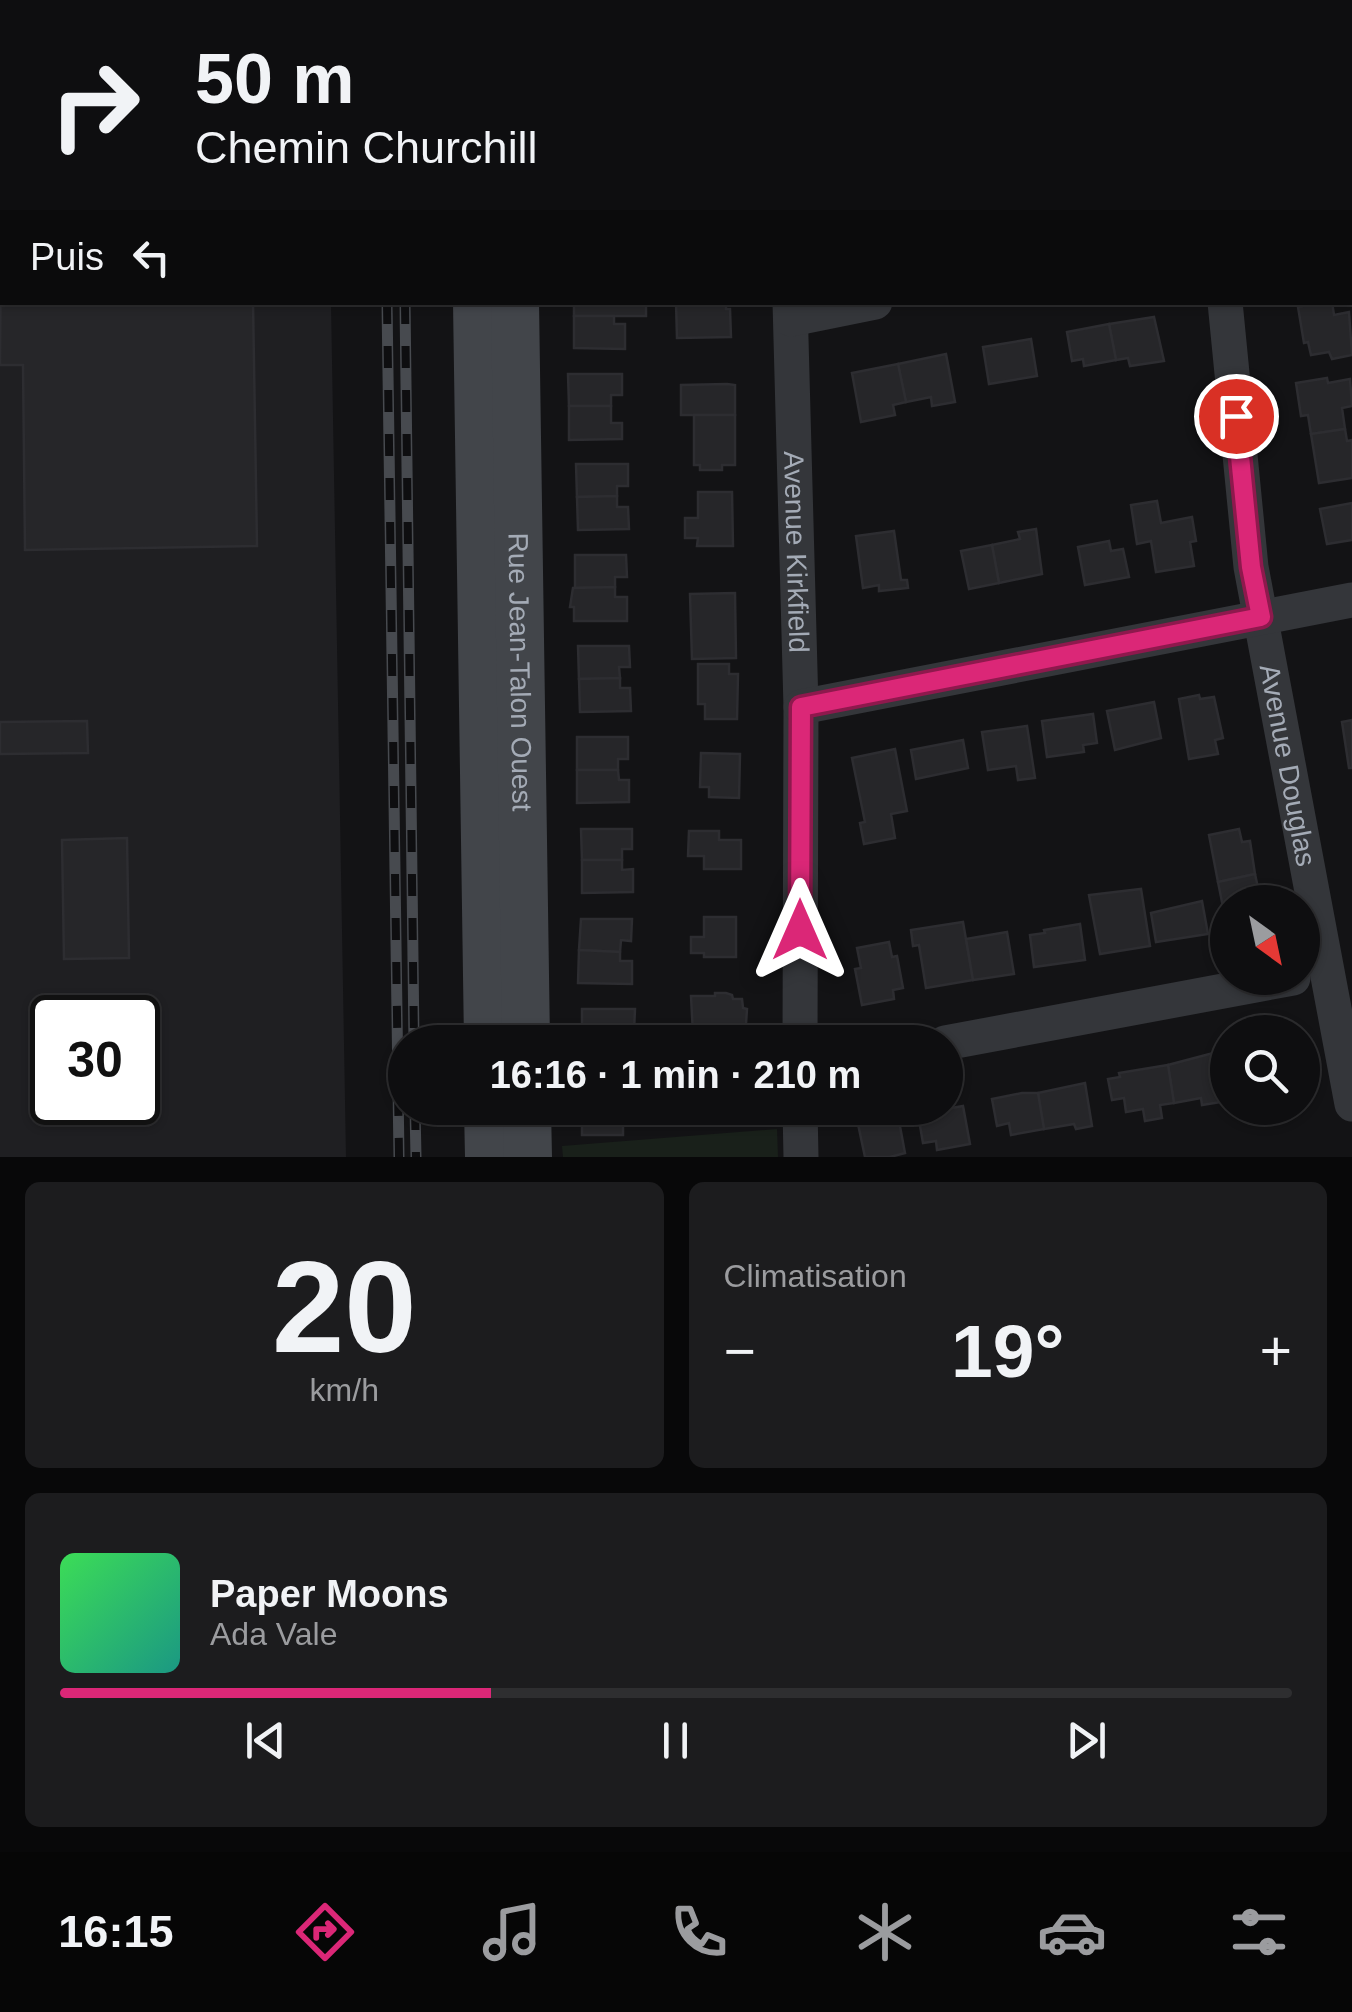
<!DOCTYPE html>
<html lang="fr">
<head>
<meta charset="utf-8">
<style>
	body { margin:0; font-family:Arial,sans-serif; background:#1c1c1e; color:#f1f3f6; height:100vh; display:flex; flex-direction:column; font-size:38px; white-space:nowrap }
	* { box-sizing:border-box; margin:0 }
	p { font-size:32px; color:#9b9c9f }
	.icon { flex:none; width:55px; height:55px; fill:none; stroke:currentColor; stroke-width:2; stroke-linecap:round; stroke-linejoin:round }
	.map { position:relative; height:1157px; overflow:hidden }
	.drawer { display:flex; flex-direction:column; gap:25px; padding:25px; background:#080809; flex:1 }
	.drawer>* { flex:none }
	.banner { position:absolute; left:0px; top:0px; width:1352px; height:305px; box-shadow:0 2px 8px #0004,0 0 0 2px #2e2e30; background:#0e0e10; color:#f1f3f6; overflow:hidden }
	.needle { width:65px; rotate:147deg }
	.controls { position:absolute; left:1210px; top:885px; display:grid; gap:20px }
	.controls a { display:grid; place-items:center; width:110px; height:110px; border-radius:50%; background:#0e0e10; box-shadow:0 2px 8px #0004,0 0 0 2px #2e2e30; font-size:50px }
	.speed { position:absolute; left:30px; top:995px; display:flex; gap:20px; font-size:50px; font-weight:700; text-align:center }
	.speed>* { display:grid; place-content:center; width:130px; height:130px; border-radius:50%; background:#0e0e10; box-shadow:0 2px 8px #0004,0 0 0 2px #2e2e30; line-height:1 }
	.speed .limit { border:5px solid #111; border-radius:15px; background:#fff; color:#111 }
	.pin { position:absolute; display:grid; place-items:center; width:85px; height:85px; color:#fff; margin:-42px; border:5px solid #fff; border-radius:50%; box-shadow:0 2px 10px #0007 }
	.me { position:absolute; width:110px; margin:-55px; rotate:0deg; stroke-linejoin:round; filter:drop-shadow(0 0 8px #0008) }
	.turn { display:flex; align-items:center; gap:35px; height:210px; padding:0 30px; font-size:45px }
	.turn .icon { width:130px; height:130px; stroke-width:2.5 }
	.turn b { display:block; font-size:70px; line-height:85px }
	.then { display:flex; align-items:center; height:95px; padding:0 30px; background:#0003; gap:20px; font-size:38px }
	.big { font-size:75px; font-weight:700; line-height:1.1 }
	.drawer .card { flex:1; display:flex; flex-direction:column; justify-content:center; gap:15px; min-width:0; padding:0 35px; border-radius:15px; background:#1c1c1e }
	.drawer .dial { align-items:center; gap:0 }
	.dial b { font-size:130px; line-height:1 }
	.song { display:flex; align-items:center; gap:30px }
	.cover { width:120px; height:120px; border-radius:15px; background:linear-gradient(135deg,hsl(130 70% 55%),hsl(170 70% 35%)) }
	.played { height:10px; border-radius:5px; background:linear-gradient(90deg,#db2777 35%,#2e2e30 35%) }
	.keys { display:flex; justify-content:space-around; direction:ltr }
	.heat { display:flex; justify-content:space-between; align-items:center; font-size:55px; direction:ltr }
	.drawer .tiles { flex:1; display:grid; gap:25px; grid-template-columns:1fr 1fr }
	.card:last-child { grid-column:span 2 }
	.trip { position:absolute; left:388px; top:1025px; width:575px; height:100px; border-radius:50px; background:#0e0e10; box-shadow:0 2px 8px #0004,0 0 0 2px #2e2e30; font-weight:700; line-height:100px; text-align:center }
	.dock { display:flex; height:160px; justify-content:space-around; align-items:center; background:#060606; color:#9b9c9f }
	.dock .icon { width:70px; height:70px }
	.dock .current { color:#db2777 }
	.dock b { font-size:45px; color:#f1f3f6 }
	.map>svg:first-child { display:block }
</style>
</head>
<body>
<div class="map">
<svg width="1352" height="1157" viewBox="0 0 1352 1157">
	<rect width="100%" height="100%" fill="#131315"/>
	<path fill="#1f1f22" fill-rule="evenodd" d="M0 0H326L2 2V302L331 303 346 1157H0ZM52 1018H138V1102H52Z"/>
	<polygon fill="#19201a" points="777,1129 778,1157 563,1157 562,1146"/>
	<g fill="#262629" stroke="#2d2d31" stroke-width="2.5">
		<polygon points="0,0 326,0 326,2 2,2 0,116"/>
		<polygon points="2,115 2,302 253,302 257,546 25,550 23,365 0,365"/>
		<rect x="574" y="302" width="72" height="14"/>
		<polygon points="676,302 726,302 726,309 730,309 731,337 677,338"/>
		<polygon points="1320,302 1332,302 1334,315 1349,312 1352,355 1332,359 1329,352 1311,355 1308,342 1304,343 1298,307"/>
		<polygon points="574,316 614,316 614,324 625,324 625,349 574,348"/>
		<polygon points="1154,317 1164,361 1130,366 1128,358 1116,360 1109,324"/>
		<polygon points="1109,324 1116,360 1084,366 1083,359 1072,361 1067,332"/>
		<polygon points="1031,339 1037,376 989,384 983,347"/>
		<polygon points="946,354 955,402 932,406 931,397 906,402 898,364"/>
		<polygon points="898,364 906,402 893,405 895,415 861,422 852,373"/>
		<polygon points="568,374 622,374 622,395 611,395 611,406 569,406"/>
		<polygon points="1327,378 1328,383 1350,379 1352,406 1342,408 1345,429 1311,434 1308,415 1301,416 1296,383"/>
		<polygon points="727,384 735,385 735,415 681,415 681,385"/>
		<polygon points="569,406 611,406 611,423 622,423 622,439 569,440"/>
		<polygon points="694,415 735,415 735,465 722,465 722,470 700,470 700,465 694,465"/>
		<polygon points="1345,429 1347,441 1352,440 1352,478 1319,483 1311,434"/>
		<polygon points="576,464 628,464 628,486 617,486 617,496 577,497"/>
		<polygon points="698,492 732,492 733,546 697,546 698,538 685,538 685,518 698,518"/>
		<polygon points="617,496 617,507 628,507 629,529 578,530 577,497"/>
		<polygon points="1157,501 1161,523 1192,517 1196,541 1190,542 1194,566 1156,572 1151,541 1137,544 1131,505"/>
		<polygon points="1352,503 1352,540 1327,544 1320,509"/>
		<polygon points="1036,529 1042,574 999,583 992,545 1020,539 1018,532"/>
		<polygon points="894,531 901,580 907,580 908,588 879,591 879,585 863,588 856,536"/>
		<polygon points="1109,541 1111,551 1123,549 1129,577 1085,585 1078,547"/>
		<polygon points="992,545 999,583 969,589 961,551"/>
		<polygon points="575,555 626,555 627,577 615,577 615,587 575,588"/>
		<polygon points="615,587 615,597 627,597 627,621 574,621 574,607 570,607 573,588"/>
		<polygon points="735,593 736,658 692,659 690,594"/>
		<polygon points="578,646 629,646 630,667 619,667 620,678 579,679"/>
		<polygon points="698,664 729,664 729,674 738,674 737,719 705,719 705,704 698,704"/>
		<polygon points="620,678 620,688 630,688 631,711 580,712 579,679"/>
		<polygon points="1199,695 1200,699 1214,697 1223,738 1215,740 1218,754 1189,759 1179,699"/>
		<polygon points="1154,702 1161,738 1115,750 1107,711"/>
		<polygon points="1093,714 1097,743 1083,745 1084,752 1047,757 1042,721"/>
		<polygon points="1352,720 1352,768 1349,768 1342,722"/>
		<polygon points="87,721 88,753 0,754 0,722"/>
		<polygon points="1027,726 1035,778 1018,780 1016,766 988,770 982,732"/>
		<polygon points="577,737 628,737 628,759 618,759 618,770 577,770"/>
		<polygon points="963,740 968,768 916,779 911,750"/>
		<polygon points="895,749 907,811 891,814 895,838 864,844 860,823 865,822 852,758"/>
		<polygon points="701,753 740,754 739,798 709,797 709,787 700,787"/>
		<polygon points="577,770 618,770 619,780 629,780 629,802 577,803"/>
		<polygon points="581,829 632,829 632,849 622,849 622,860 582,860"/>
		<polygon points="1239,829 1242,842 1250,841 1255,874 1218,882 1209,835"/>
		<polygon points="689,831 719,831 719,840 741,840 741,869 704,869 704,856 688,856"/>
		<polygon points="127,838 129,958 64,959 62,840"/>
		<polygon points="582,860 622,860 622,870 633,869 633,892 582,893"/>
		<polygon points="1255,874 1261,902 1228,902 1228,932 1218,882"/>
		<polygon points="1141,889 1150,946 1100,954 1089,895"/>
		<polygon points="1202,901 1208,934 1156,942 1151,913"/>
		<polygon points="704,917 736,917 736,957 704,957 704,953 691,953 691,937 704,937"/>
		<polygon points="581,919 632,919 631,941 621,940 620,952 579,950"/>
		<polygon points="963,922 973,980 926,988 919,945 913,946 911,930"/>
		<polygon points="1080,924 1085,960 1034,967 1030,935 1045,933 1044,930"/>
		<polygon points="1007,932 1014,974 973,980 966,939"/>
		<polygon points="889,942 892,957 897,956 903,988 893,990 894,999 862,1005 855,969 861,968 857,948"/>
		<polygon points="579,950 620,952 620,961 632,961 632,984 578,983"/>
		<polygon points="715,993 726,993 732,995 733,999 742,999 743,1008 747,1009 746,1024 738,1025 738,1034 693,1034 691,996 715,996"/>
		<polygon points="582,1009 635,1009 634,1031 624,1031 624,1042 582,1042"/>
		<polygon points="1213,1053 1221,1102 1202,1105 1201,1098 1174,1103 1168,1065"/>
		<polygon points="1168,1065 1174,1103 1160,1105 1162,1118 1145,1121 1143,1109 1126,1112 1124,1098 1112,1100 1108,1079 1120,1077 1119,1073"/>
		<polygon points="1085,1083 1092,1126 1076,1129 1074,1124 1044,1129 1038,1093"/>
		<polygon points="1022,1093 1038,1093 1044,1129 1011,1135 1009,1123 997,1126 992,1099"/>
		<polygon points="963,1106 970,1144 937,1150 936,1141 923,1143 918,1114"/>
		<polygon points="582,1108 634,1108 634,1121 623,1121 623,1135 582,1135"/>
		<polygon points="884,1111 889,1123 899,1121 905,1153 890,1157 865,1157 858,1124 874,1121 872,1113"/>
	</g>
	<g fill="none" stroke-linecap="round" stroke-linejoin="round">
		<g stroke="#34363a" stroke-width="35">
			<polyline points="785,0 785,2"/>
			<polyline points="1197,0 1197,2"/>
			<path id="s1" d="M790 302 801 707 800 1042"/>
			<path id="s2" d="M1225 302 1251 567 1352 1104"/>
			<polyline points="791,319 875,302"/>
			<polyline points="801,707 1352,600"/>
			<polyline points="945,1043 1293,978"/>
			<polyline points="800,1108 801,1157"/>
		</g>
		<g stroke="#42454a" stroke-width="48">
			<polyline points="473,0 473,2"/>
			<polyline points="511,0 511,2"/>
			<polyline points="477,302 488,1042"/>
			<path id="s3" d="M515 302 526 1042"/>
			<polyline points="488,1108 489,1157"/>
			<polyline points="527,1108 528,1157"/>
		</g>
		<defs>
			<g id="rail">
				<polyline points="382,0 382,2"/>
				<polyline points="401,0 401,2"/>
				<polyline points="387,302 399,1157"/>
				<polyline points="405,302 414,1042"/>
				<polyline points="415,1108 416,1157"/>
			</g>
		</defs>
		<use href="#rail" stroke="#474a4f" stroke-width="11"/>
		<use href="#rail" stroke="#0e0e10" stroke-width="8" stroke-dasharray="22" stroke-linecap="butt"/>
	</g>
	<g fill="none" stroke-linecap="round" stroke-linejoin="round">
		<defs>
			<polyline id="route" points="800,930 801,707 1261,617 1251,567 1236,416"/>
		</defs>
		<use href="#route" stroke="#8e194d" stroke-width="25"/>
		<use href="#route" stroke="#db2777" stroke-width="18"/>
	</g>
	<g text-anchor="middle" stroke-width="10" stroke-linejoin="round" paint-order="stroke">
		<g font-size="28" fill="#a4abb6" stroke="#0e0e10">
			<text dy="10" stroke="none"><textPath href="#s1" startOffset="250">Avenue Kirkfield</textPath></text>
			<text dy="10" stroke="none"><textPath href="#s3" startOffset="370">Rue Jean-Talon Ouest</textPath></text>
			<text dy="10" stroke="none"><textPath href="#s2" startOffset="468">Avenue Douglas</textPath></text>
		</g>
	</g>
</svg>
<div class="controls">
<a><svg class="needle" viewBox="-14 -14 28 28"><path d="M0-13l5 13h-10z" fill="#e53935"/><path d="M0 13l5-13h-10z" fill="#9b9c9f"/></svg></a>
<a><svg class="icon" aria-label="search" viewBox="0 0 24 24"><circle cx="10" cy="10" r="6"/><path d="M15 15l6 6"/></svg></a>
</div>
<div class="speed"><div class="limit">30</div></div>
<div class="pin" style="left:1236px;top:416px;background:#d93025"><svg class="icon" aria-label="arrive" viewBox="0 0 24 24"><path d="M6 21V4h12l-3 4 3 4H6"/></svg></div>
<svg class="me" style="left:800px;top:930px" viewBox="-20 -20 40 40"><path d="M0-17L14 15 0 8-14 15z" fill="#db2777" stroke="#fff" stroke-width="4"/></svg>
<div class="trip">16:16 · 1 min · 210 m</div>
<div class="banner">
<div class="turn"><svg class="icon" aria-label="right" viewBox="0 0 24 24"><path d="M7 20v-9h11M14 6l5 5-5 5"/></svg><div><b>50 m</b>Chemin Churchill</div></div>
<div class="then">Puis<svg class="icon" aria-label="left" viewBox="0 0 24 24"><path d="M17 20v-9H6M10 6l-5 5 5 5"/></svg></div>
</div>
</div>
<section class="drawer">
<div class="tiles">
<div class="card dial"><b>20</b><p>km/h</p></div>
<div class="card"><p>Climatisation</p>
<div class="heat"><a>−</a><b class="big">19°</b><a>+</a></div>
</div>
<div class="card">
<div class="song"><i class="cover"></i><div><b>Paper Moons</b><p>Ada Vale</p></div></div>
<div class="played"></div>
<div class="keys"><svg class="icon" aria-label="previous" viewBox="0 0 24 24"><path d="M18 5L8 12l10 7zM5 5v14"/></svg><svg class="icon" aria-label="pause" viewBox="0 0 24 24"><path d="M8 5v14M16 5v14"/></svg><svg class="icon" aria-label="next" viewBox="0 0 24 24"><path d="M6 5l10 7-10 7zM19 5v14"/></svg></div>
</div>
</div>
</section>
<nav class="dock">
<b>16:15</b>
<svg class="icon current" aria-label="directions" viewBox="0 0 24 24"><path d="M12 3l9 9-9 9-9-9zM9 14v-3h6M13 9l2 2-2 2"/></svg>
<svg class="icon" aria-label="music" viewBox="0 0 24 24"><path d="M9 18V5l10-2v13"/><circle cx="6" cy="18" r="3"/><circle cx="16" cy="16" r="3"/></svg>
<svg class="icon" aria-label="phone" viewBox="0 0 24 24"><path d="M5 4h4l2 5-3 2q2 4 5 5l2-3 5 2v4C11 20 4 13 5 4z"/></svg>
<svg class="icon" aria-label="climate" viewBox="0 0 24 24"><path d="M12 3v18M4 7l16 10M4 17L20 7"/></svg>
<svg class="icon" aria-label="car" viewBox="0 0 24 24"><path d="M5 17H2v-5l4-1 3-4h7l3 4 3 1v5h-3M9 17h6M6 11h13"/><circle cx="7" cy="17" r="2"/><circle cx="17" cy="17" r="2"/></svg>
<svg class="icon" aria-label="filters" viewBox="0 0 24 24"><path d="M4 7h16M4 17h16"/><circle cx="9" cy="7" r="2"/><circle cx="15" cy="17" r="2"/></svg>
</nav>
</body>
</html>
